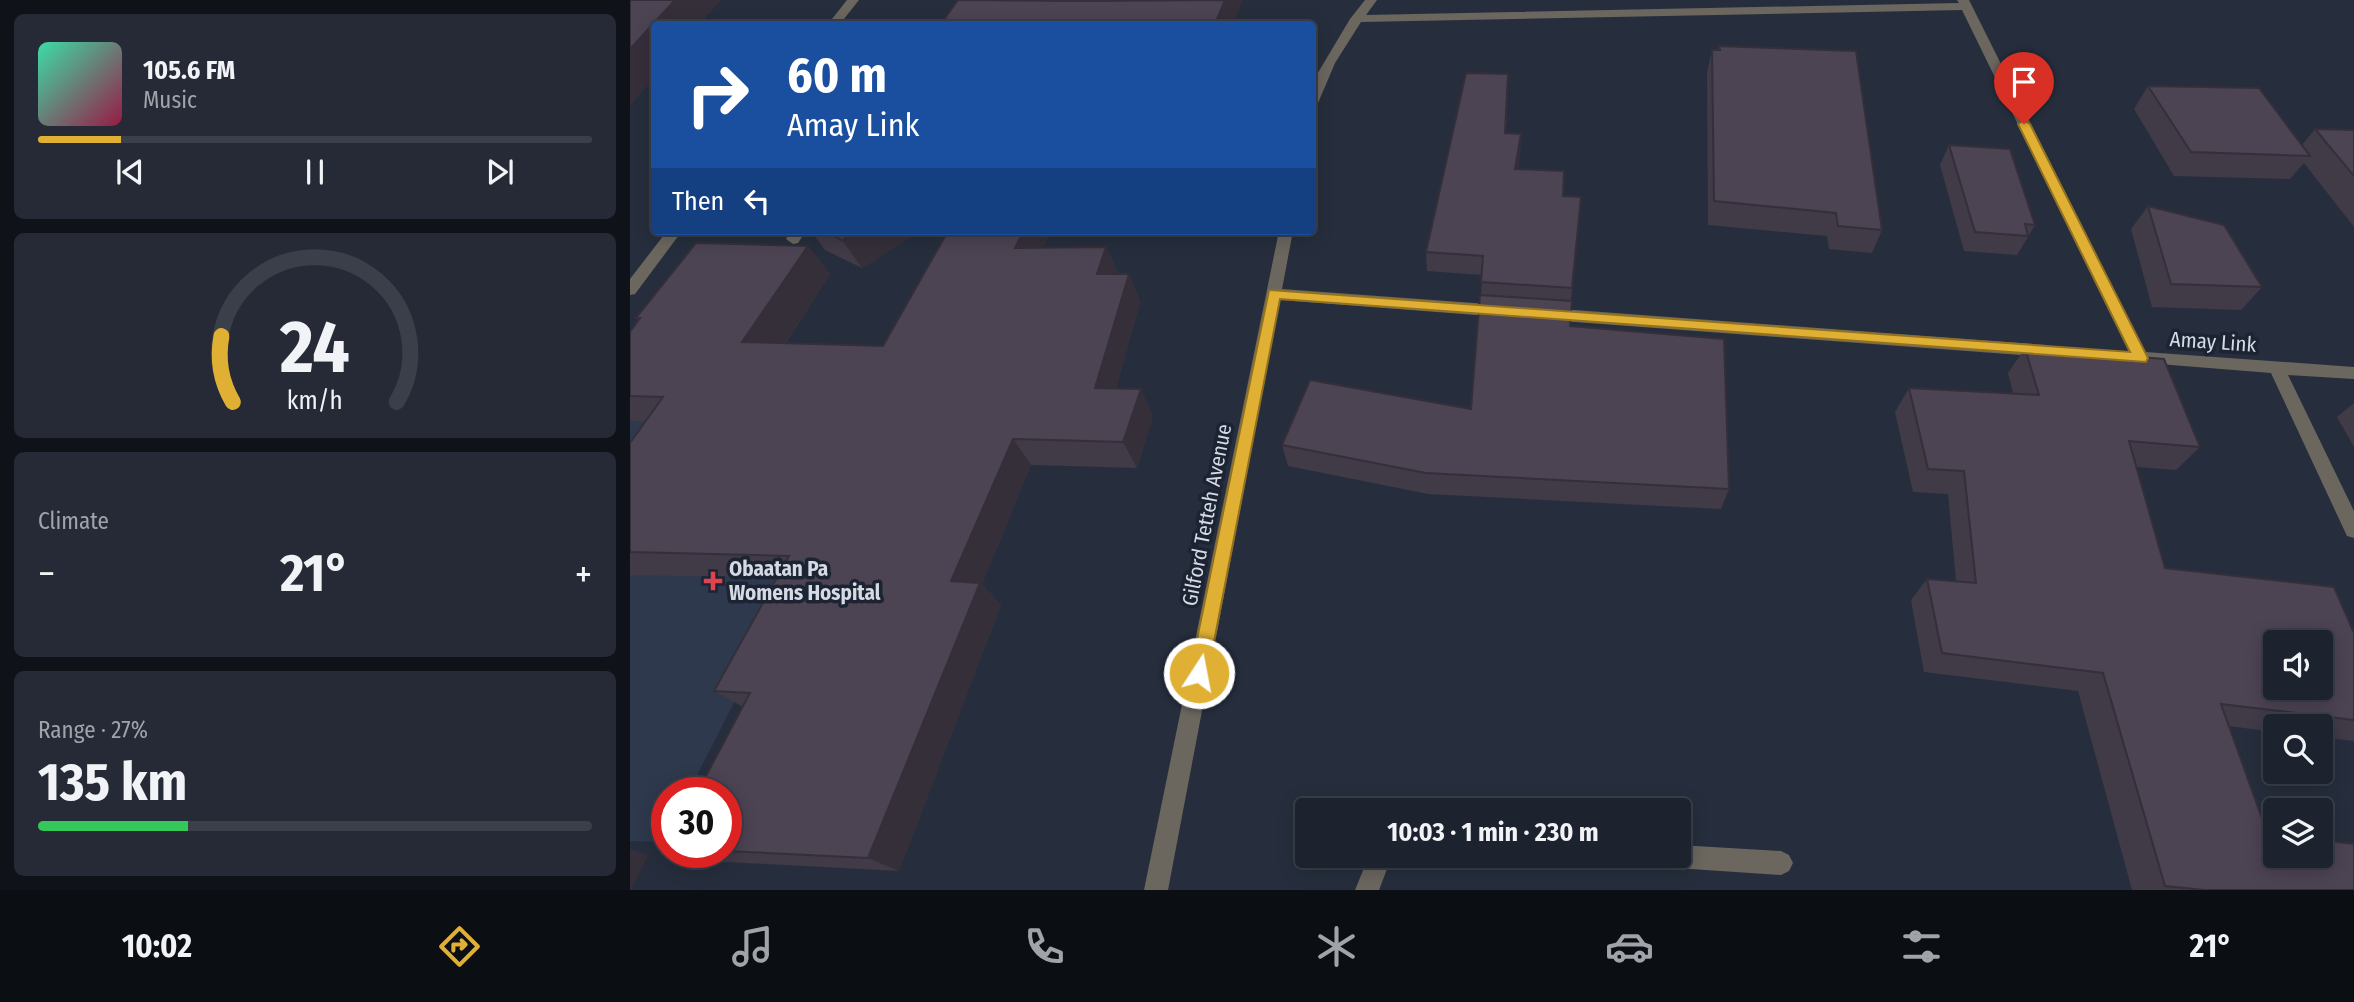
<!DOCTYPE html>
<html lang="en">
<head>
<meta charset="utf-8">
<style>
	body { margin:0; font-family:"Fira Sans Condensed",sans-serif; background:#252a36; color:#f1f3f6; height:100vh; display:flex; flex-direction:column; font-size:26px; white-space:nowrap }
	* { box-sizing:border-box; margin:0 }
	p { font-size:23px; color:#a0a4aa }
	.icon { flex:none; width:38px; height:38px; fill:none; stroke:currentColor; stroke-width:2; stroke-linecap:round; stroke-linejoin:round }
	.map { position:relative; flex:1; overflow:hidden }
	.sheet { display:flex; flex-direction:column; gap:14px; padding:14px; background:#0f1319; width:630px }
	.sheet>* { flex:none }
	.guide { position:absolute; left:21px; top:21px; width:665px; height:214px; border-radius:7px; box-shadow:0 4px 18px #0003,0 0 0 2px #3a3f4a; background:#1a4fa0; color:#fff; overflow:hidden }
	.controls { position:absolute; left:1633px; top:630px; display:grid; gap:14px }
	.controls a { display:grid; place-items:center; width:70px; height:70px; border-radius:7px; background:#1c222e; box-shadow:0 4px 18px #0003,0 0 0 2px #3a3f4a; font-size:35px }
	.speed { position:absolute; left:21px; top:777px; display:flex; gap:14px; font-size:35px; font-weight:700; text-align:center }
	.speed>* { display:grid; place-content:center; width:91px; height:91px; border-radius:50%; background:#1c222e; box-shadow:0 4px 18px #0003,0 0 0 2px #3a3f4a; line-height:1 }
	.speed .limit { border:10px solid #d22; background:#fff; color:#111 }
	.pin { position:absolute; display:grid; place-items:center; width:60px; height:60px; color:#fff; margin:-72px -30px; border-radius:50% 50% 50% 0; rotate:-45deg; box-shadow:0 0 7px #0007 }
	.pin .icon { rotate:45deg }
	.me { position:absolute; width:77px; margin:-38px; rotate:11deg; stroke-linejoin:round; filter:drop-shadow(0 0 5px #0008) }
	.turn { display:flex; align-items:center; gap:24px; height:147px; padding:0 21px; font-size:32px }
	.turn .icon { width:91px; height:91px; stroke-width:2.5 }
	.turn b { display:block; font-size:49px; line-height:60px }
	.then { display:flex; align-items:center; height:66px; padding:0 21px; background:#0003; gap:14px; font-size:26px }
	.big { font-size:52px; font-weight:700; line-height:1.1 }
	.sheet .widget { flex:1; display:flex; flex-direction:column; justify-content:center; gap:10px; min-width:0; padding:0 24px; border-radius:10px; background:#252a36 }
	.sheet .dial { align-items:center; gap:0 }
	.dial svg { height:182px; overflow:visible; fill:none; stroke:#3a3f4a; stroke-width:7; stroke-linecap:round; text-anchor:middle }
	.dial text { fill:#f1f3f6; stroke:none }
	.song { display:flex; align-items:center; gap:21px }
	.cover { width:84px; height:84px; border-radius:10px; background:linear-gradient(135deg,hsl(160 70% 55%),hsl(340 70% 35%)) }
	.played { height:7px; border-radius:4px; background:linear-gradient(90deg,#e0b034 15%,#3a3f4a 15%) }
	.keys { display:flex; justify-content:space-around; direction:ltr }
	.heat { display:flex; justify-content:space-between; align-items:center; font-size:38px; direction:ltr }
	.charge { height:10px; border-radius:5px; background:linear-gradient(90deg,#34c759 27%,#3a3f4a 0) }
	.trip { position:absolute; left:665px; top:798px; width:396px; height:70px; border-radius:7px; background:#1c222e; box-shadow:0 4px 18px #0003,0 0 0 2px #3a3f4a; font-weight:700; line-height:70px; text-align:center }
	.dock { display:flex; height:112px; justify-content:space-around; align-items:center; background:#0b0e12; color:#a0a4aa }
	.dock .icon { width:49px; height:49px }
	.dock .active { color:#e0b034 }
	.dock b { font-size:32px; color:#f1f3f6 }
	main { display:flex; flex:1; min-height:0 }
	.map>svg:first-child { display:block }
</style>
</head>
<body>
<main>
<section class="sheet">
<div class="widget">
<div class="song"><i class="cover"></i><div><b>105.6 FM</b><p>Music</p></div></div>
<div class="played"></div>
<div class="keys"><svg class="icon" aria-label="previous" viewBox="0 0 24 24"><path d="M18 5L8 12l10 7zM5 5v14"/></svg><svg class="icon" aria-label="pause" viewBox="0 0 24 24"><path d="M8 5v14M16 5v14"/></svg><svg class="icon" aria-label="next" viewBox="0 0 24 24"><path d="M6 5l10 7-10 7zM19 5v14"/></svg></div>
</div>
<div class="widget dial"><svg viewBox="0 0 100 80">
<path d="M14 69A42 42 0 1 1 86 69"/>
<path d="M14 69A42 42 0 0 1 9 40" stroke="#e0b034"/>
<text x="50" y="56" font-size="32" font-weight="700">24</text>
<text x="50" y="72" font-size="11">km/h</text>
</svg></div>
<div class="widget"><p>Climate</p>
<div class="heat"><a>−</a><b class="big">21°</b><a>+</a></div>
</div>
<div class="widget"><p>Range · 27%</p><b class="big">135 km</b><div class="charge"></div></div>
</section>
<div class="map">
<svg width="1724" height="890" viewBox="0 0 1724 890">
	<rect width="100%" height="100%" fill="#262e3d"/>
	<polygon fill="#2e394d" points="0,365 274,369 58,793 37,793 37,834 33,842 0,841"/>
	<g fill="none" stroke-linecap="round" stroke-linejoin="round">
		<g fill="#6b675f" fill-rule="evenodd">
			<polygon points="217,0 229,0 210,24 198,24"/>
			<polygon points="735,0 747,0 736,15 1329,3 1327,0 1339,0 1515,352 1724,367 1724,379 1658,375 1724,511 1724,538 1717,536 1641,373 1504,362 1332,10 731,22 705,63 688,103 682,107 682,84 686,76 720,19"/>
			<polygon points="37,231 52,231 5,294 0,295 0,279"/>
			<polygon points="161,231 176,231 168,243 163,244 156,239"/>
			<polygon points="649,231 663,231 652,289 872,305 880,311 872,317 650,300 538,890 514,890"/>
			<polygon points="918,308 1417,345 1425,351 1417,357 918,320 910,314"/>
			<polygon points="1048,845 1151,851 1159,855 1163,863 1159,871 1151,875 1046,868 1038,864 1034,856 1048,856"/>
			<polygon points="739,856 762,856 749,890 725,890"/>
		</g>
	</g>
	<g fill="#413a47">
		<polygon points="1089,46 1252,230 1242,253 1199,249 1197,236 1078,225 1077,73 1082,50 1088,50"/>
		<polygon points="878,74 876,133 891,134 890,153 888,169 933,196 951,197 941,301 940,326 1099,489 1091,509 798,494 658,466 652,445 841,409 851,295 852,275 797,271 796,252"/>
		<polygon points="1518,86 1672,145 1685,129 1724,130 1724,227 1674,163 1660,179 1544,176 1504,109"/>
		<polygon points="1319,145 1405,225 1387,255 1334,251 1310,165"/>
		<polygon points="1518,206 1632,287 1611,310 1522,307 1501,229"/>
		<polygon points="181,231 290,231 232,268 195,250"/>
		<polygon points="178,246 200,274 155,344 253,346 413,248 476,247 488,274 499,274 510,302 486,389 523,416 507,468 401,465 352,584 371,605 269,871 78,861 51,852 96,852 96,793 113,707 84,691 147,578 0,575 0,443 15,422 0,421 0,332 9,321 6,318"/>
		<polygon points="1395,348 1570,447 1546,470 1507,467 1535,568 1724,633 1724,741 1690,737 1690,726 1645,726 1645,732 1598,726 1638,835 1724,890 1502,890 1448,691 1294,672 1281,600 1297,579 1326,581 1318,494 1283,492 1265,412 1279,388 1383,393 1378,373"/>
		<polygon points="1724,403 1724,447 1707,417"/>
	</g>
	<g fill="#352f3a">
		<polygon points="45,0 91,0 70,24 24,24 24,78 0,106 0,49"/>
		<polygon points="595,0 613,0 603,24 585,24"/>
		<polygon points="891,134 890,153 885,188 885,169"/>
		<polygon points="226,231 290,231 232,268 212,240"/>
		<polygon points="393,231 421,231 400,276 385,248"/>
		<polygon points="178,246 200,274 138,369 112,342"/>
		<polygon points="476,247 488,275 467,274"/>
		<polygon points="499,274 510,302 479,415 465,388"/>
		<polygon points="511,389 523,416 507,468 493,442"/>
		<polygon points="383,439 401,465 352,584 371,605 269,871 238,858 321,581"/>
		<polygon points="0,849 18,855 1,890 0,890"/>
	</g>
	<g fill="#4c4353" stroke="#352f3a" stroke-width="2" fill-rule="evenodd">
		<polygon points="0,0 45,0 0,49"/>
		<polygon points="328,0 452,1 595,0 585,24 311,24"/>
		<polygon points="1089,46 1226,51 1252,230 1208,226 1206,213 1084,201 1082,50 1090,50"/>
		<polygon points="836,73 878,74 875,133 891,134 885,169 934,171 933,196 951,197 942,288 851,282 853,256 796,252"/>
		<polygon points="1518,86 1629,88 1680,156 1561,152"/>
		<polygon points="1685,129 1724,130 1724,176"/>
		<polygon points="1319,145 1380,149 1405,225 1395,224 1398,236 1345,232"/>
		<polygon points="1518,206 1594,225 1632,287 1541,284"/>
		<polygon points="193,231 226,231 212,240"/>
		<polygon points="318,231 393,231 385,248 476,247 467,274 499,274 465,388 511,389 493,442 383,439 321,581 350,583 238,858 96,851 96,793 67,793 120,693 84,691 159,556 0,552 0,443 33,397 0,396 0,332 10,318 6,318 66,243 178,246 112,342 253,346"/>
		<polygon points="850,295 942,301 940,326 1094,339 1099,489 796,473 652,445 680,380 841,409"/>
		<path d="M1395 348 1534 359 1570 447 1499 441 1535 568 1704 587 1724 633V720L1591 704 1638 835H1645V856H1690V840L1724 844V890H1574L1535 886 1473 673 1312 653 1297 579 1346 583 1334 471 1298 469 1279 388 1409 395ZM1645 642H1690V688H1645Z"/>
	</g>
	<polygon fill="#e0b034" stroke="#927222" stroke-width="2" points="1394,120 1400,124 1518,358 1516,362 650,299 578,673 576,679 569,682 562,679 560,673 639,290 1500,352 1388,124"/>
	<path fill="#e0444e" stroke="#1c2433" stroke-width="2.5" d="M79.5 570.5h7v7h7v7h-7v7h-7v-7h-7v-7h7z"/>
	<g text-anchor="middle" stroke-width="7" stroke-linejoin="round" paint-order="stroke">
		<g font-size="21" fill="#d5dae4" stroke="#1c2433">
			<text transform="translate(1583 342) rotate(4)" y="7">Amay Link</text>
			<text transform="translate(577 515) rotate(-79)" y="7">Gilford Tetteh Avenue</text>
		</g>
		<g font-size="21" font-weight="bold" fill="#d5dae4" stroke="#1c2433" text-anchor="start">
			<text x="99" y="576">Obaatan Pa<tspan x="99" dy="24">Womens Hospital</tspan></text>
		</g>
	</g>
</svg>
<div class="controls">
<a><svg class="icon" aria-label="sound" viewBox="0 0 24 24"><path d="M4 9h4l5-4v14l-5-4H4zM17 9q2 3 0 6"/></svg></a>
<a><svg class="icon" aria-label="search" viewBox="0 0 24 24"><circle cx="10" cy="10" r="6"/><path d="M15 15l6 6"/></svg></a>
<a><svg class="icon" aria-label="layers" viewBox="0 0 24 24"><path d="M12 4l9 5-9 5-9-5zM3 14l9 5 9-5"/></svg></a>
</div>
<div class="speed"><div class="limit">30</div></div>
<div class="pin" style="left:1394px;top:124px;background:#d93025"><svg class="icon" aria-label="arrive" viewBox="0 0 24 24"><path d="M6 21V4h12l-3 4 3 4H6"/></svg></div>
<svg class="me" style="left:569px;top:673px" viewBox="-20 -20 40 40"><circle r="17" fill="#e0b034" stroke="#fff" stroke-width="3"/><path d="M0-11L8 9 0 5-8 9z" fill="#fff"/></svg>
<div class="trip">10:03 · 1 min · 230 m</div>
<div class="guide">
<div class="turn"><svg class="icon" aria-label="right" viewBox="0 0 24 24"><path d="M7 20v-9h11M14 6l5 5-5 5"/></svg><div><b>60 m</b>Amay Link</div></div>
<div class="then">Then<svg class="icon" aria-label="left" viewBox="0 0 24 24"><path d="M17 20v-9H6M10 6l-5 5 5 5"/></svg></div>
</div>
</div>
</main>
<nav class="dock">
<b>10:02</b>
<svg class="icon active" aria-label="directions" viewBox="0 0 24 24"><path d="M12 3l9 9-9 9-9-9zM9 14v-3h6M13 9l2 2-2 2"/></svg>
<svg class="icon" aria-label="music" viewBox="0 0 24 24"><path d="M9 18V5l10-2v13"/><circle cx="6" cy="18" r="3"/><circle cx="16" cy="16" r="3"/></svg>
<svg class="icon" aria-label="phone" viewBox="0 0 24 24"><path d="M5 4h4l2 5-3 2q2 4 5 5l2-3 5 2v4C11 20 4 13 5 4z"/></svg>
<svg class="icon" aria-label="climate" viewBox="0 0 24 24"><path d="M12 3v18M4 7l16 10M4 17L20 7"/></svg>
<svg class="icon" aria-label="car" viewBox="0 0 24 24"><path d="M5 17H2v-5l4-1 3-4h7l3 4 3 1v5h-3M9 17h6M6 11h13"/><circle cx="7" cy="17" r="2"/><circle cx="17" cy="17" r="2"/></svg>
<svg class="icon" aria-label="filters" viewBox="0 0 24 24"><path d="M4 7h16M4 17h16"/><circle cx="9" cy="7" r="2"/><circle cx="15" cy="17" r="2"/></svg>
<b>21°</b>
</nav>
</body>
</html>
